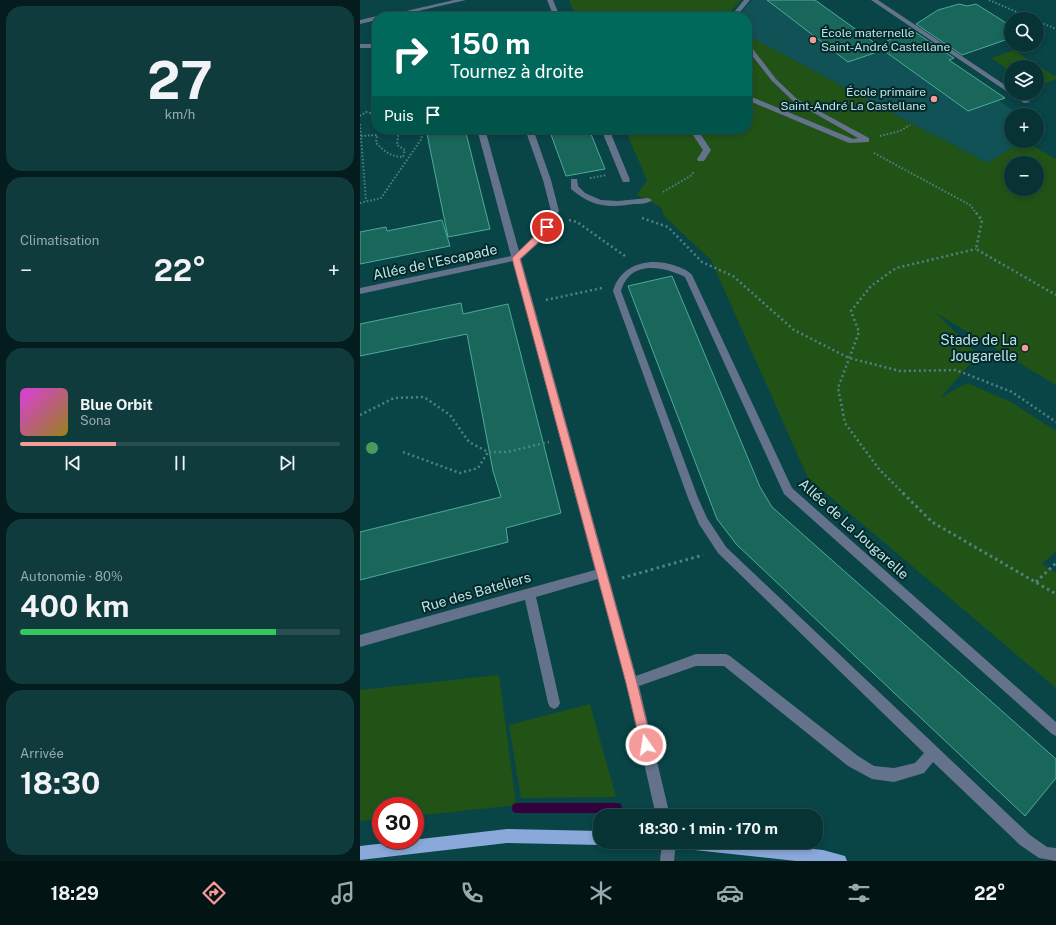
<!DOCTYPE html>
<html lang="fr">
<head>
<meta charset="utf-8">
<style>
	body { margin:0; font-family:"Public Sans",sans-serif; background:#103b3d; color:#f1f3f6; height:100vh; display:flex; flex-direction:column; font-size:15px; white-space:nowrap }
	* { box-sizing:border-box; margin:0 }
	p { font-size:13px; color:#98aaad }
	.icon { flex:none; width:22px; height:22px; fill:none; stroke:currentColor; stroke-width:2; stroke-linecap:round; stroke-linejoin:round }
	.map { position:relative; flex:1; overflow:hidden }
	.side { display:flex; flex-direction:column; gap:6px; padding:6px; background:#041c1d; width:360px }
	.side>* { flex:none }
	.banner { position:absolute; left:12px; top:12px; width:380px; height:122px; border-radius:16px; box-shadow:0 2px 6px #0003,0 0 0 1px #284e50; background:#00695c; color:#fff; overflow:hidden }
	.tools { position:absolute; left:644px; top:12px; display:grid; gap:8px }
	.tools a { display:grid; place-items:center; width:40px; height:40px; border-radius:50%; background:#073335; box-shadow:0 2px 6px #0003,0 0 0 1px #284e50; font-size:20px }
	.speed { position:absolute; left:12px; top:797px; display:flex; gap:8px; font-size:20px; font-weight:700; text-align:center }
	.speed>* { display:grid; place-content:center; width:52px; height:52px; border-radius:50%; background:#073335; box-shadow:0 2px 6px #0003,0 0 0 1px #284e50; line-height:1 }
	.speed .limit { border:6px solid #d22; background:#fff; color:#111 }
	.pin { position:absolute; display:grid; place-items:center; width:34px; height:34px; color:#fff; margin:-17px; border:2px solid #fff; border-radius:50%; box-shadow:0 1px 4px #0007 }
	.me { position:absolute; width:44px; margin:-22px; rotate:347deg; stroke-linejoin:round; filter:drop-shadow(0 0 3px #0008) }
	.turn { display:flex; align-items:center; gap:14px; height:84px; padding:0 12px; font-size:18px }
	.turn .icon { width:52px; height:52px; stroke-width:2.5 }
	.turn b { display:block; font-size:28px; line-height:34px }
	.then { display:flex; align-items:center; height:38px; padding:0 12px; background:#0003; gap:8px; font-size:15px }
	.big { font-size:30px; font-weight:700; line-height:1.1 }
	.side .tile { flex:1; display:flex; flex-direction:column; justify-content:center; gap:6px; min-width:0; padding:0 14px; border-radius:16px; background:#103b3d }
	.side .dial { align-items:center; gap:0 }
	.dial b { font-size:52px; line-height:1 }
	.song { display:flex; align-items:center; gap:12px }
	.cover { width:48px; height:48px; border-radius:6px; background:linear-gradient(135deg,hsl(300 70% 55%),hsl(50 70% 35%)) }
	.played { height:4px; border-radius:2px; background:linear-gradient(90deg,#f59b9a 30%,#284e50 30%) }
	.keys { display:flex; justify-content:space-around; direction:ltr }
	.heat { display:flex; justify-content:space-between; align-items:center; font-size:22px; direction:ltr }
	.charge { height:6px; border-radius:3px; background:linear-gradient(90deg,#34c759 80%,#284e50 0) }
	.trip { position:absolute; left:233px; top:809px; width:230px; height:40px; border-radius:16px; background:#073335; box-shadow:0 2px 6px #0003,0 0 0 1px #284e50; font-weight:700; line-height:40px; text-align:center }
	.menu { display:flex; height:64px; justify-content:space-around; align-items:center; background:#031415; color:#98aaad }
	.menu .icon { width:28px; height:28px }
	.menu .on { color:#f59b9a }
	.menu b { font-size:18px; color:#f1f3f6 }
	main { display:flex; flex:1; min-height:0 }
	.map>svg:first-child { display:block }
</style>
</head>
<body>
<main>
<section class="side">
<div class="tile dial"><b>27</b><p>km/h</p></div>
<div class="tile"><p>Climatisation</p>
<div class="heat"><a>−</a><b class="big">22°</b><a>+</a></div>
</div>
<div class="tile">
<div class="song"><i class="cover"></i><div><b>Blue Orbit</b><p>Sona</p></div></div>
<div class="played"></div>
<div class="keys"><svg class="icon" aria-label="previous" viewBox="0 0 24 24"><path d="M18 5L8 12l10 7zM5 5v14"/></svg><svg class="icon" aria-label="pause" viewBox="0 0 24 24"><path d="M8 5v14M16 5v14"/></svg><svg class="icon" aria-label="next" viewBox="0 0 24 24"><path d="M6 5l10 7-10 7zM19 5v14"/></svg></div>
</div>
<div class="tile"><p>Autonomie · 80%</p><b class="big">400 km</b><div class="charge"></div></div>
<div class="tile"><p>Arrivée</p><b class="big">18:30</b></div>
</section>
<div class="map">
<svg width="696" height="861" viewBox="0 0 696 861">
	<rect width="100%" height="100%" fill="#094447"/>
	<polygon fill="#105256" points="392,0 455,0 517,45 551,34 644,98 638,100 660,115 651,115 651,141 656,141 653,147 628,163 545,120 387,35 387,17 377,17"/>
	<g fill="#215317" fill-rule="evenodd">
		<polygon points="209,0 381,0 366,17 216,17"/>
		<path d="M387 35 545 120 628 163 653 147 656 141H665L696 159V385L576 313 618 355 580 398 607 383 651 402 696 431V551L682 564 696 573V688L448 478 351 260 304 216 301 207 277 195 287 180 265 129H387ZM651 163H677V189H651Z"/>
		<polygon points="654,50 696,77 696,79 677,86 677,67 651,67 651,72 631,58"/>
		<polygon points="139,675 156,805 55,816 55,806 21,806 21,819 0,821 0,690"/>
		<polygon points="230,704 256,797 161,798 149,725"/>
	</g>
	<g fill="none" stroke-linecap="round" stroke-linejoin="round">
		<polygon fill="#34013e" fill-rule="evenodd" points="157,803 257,803 261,804 262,808 261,812 257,813 157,813 153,812 152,808 153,804"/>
	</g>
	<g fill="#19665a" stroke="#4cab9a">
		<polygon points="407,0 455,0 519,46 549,28 594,58 589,60 645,98 608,111 523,50 488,62"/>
		<polygon points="599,4 607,6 616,4 651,26 651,38 602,55 556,24 578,10"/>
		<polygon points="66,129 105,129 130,229 88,237"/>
		<polygon points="189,129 229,129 245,169 206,176"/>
		<polygon points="82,220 90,246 0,264 0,232 26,227 27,231"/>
		<polygon points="312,276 400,487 412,507 696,759 696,778 665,816 377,545 357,519 268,286"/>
		<polygon points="101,303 103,314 148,304 201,513 146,528 148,542 0,580 0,532 141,497 133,471 107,334 0,356 0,324"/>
	</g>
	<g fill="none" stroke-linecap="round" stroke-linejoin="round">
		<g stroke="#4e8386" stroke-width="2" stroke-dasharray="1.5 2" stroke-linecap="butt">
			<polyline points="629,0 673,19"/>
			<polyline points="677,21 696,29"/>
			<polyline points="0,116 6,112 14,114 17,119"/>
			<polyline points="0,124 6,201"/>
			<path d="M1 136 17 135 16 143C24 151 31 157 43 157L45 150 37 145 38 136 43 132 54 129"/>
			<polyline points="520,136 540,131 550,125"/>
			<polyline points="514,153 610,205 617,214"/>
			<polyline points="230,178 247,175"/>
			<polyline points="303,192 332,175 334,171"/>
			<polyline points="0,203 21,198 62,138 59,129"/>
		</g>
		<g stroke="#4e8386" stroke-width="2.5" stroke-dasharray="2 3" stroke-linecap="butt">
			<polyline points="616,213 622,220 616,249 696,295"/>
			<polyline points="282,218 308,227 342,262 373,276 434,330 489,358 540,371 596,370 652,392 696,422"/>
			<polyline points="209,220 217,222 265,256"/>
			<polyline points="186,300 242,288"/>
			<polyline points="0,415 34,398 64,397 90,415 109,442 128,452 147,452 189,442"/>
			<polyline points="43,452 100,473 118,468 128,452"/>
			<polyline points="544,494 519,469 485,423 478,388 499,332 491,311 511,286 536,268 616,249"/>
		</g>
		<g stroke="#4e8386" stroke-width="3" stroke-dasharray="2.5 3.5" stroke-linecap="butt">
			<polyline points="543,493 572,522 696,594"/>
			<polyline points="262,578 343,555"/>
			<polyline points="676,582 696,563"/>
		</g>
		<g fill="#64738b" fill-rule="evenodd">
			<polygon points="94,0 106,0 32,17 20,17"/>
			<polygon points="187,0 193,0 200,17 194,17"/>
			<polygon points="384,0 390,0 376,17 370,17"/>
			<polygon points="511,0 518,0 651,89 651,93 658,93 670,102 664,103"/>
			<polygon points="17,16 19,17 17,17 17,20 0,24 0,20"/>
			<polygon points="387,43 389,44 416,79 437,99 509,138 509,142 489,143 387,100 387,95 493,139 498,138 433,101 412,81 387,49"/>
			<rect x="0" y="44" width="17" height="4"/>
			<path d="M117 129H125L159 251 178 234 191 211 183 180 165 129H173L191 180 199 211 184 238 161 259 276 676 336 654H366L370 656 498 756 514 766 534 768 555 763 564 753 358 553 339 524 328 498 253 291C261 263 291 257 316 266 322 268 329 271 332 275L432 488 696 722V736L692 734 424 494 325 277C302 266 270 260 261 291L338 498 347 518 366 547 670 835 687 847 696 848V861L679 858 660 845 573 762 564 773 534 782 512 779 488 766 364 666H336L279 686 310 816H296L266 683 238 579 176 597 200 703 198 707 194 709 190 707 188 703 165 600 0 647V635L235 570 153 261 0 294V288L151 256Z"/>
			<polygon points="241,129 249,129 270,180 269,182 263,182 262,180"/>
			<polygon points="329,129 337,129 351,150 344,161 338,161 337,159 343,150"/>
			<path d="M211 179H217L218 186 225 193 241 200 258 201 288 198 292 200C288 204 280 204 274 204 248 208 232 207 211 189Z"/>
			<polygon points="302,842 316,842 314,861 300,861"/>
		</g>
		<g fill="#8aa8d9" fill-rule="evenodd">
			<polygon points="147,829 240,831 240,842 245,842 240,845 147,843 0,860 0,846"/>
			<polygon points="318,842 388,842 463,850 485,856 487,861 436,861 325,849 320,847"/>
		</g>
	</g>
	<circle fill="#4c995e" cx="12" cy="448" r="6"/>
	<polygon fill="#f59b9a" stroke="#9f6564" points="187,224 191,227 183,238 160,259 277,683 292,745 291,749 286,751 282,749 281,745 266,683 152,258"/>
	<g fill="#f59b9a" stroke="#072829" stroke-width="1.5">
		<circle cx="453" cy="40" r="4"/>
		<circle cx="574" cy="99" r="4"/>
		<circle cx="665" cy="348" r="4"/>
	</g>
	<g text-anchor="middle" stroke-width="4" stroke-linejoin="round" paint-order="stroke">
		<g font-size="12" fill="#b9e6e9" stroke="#072829" text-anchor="start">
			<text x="461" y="37">École maternelle<tspan x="461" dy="14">Saint-André Castellane</tspan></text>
			<text x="566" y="96" text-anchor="end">École primaire<tspan x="566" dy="14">Saint-André La Castellane</tspan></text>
		</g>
		<g font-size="14" fill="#b9e6e9" stroke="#072829">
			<text transform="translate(75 262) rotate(-12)" y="5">Allée de l'Escapade</text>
			<text transform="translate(494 529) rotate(42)" y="5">Allée de La Jougarelle</text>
			<text transform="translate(116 592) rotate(-16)" y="5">Rue des Bateliers</text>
		</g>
		<g font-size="14" fill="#b9e6e9" stroke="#072829" text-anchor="end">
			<text x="657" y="345">Stade de La<tspan x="657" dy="16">Jougarelle</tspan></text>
		</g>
	</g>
</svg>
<div class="tools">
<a><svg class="icon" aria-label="search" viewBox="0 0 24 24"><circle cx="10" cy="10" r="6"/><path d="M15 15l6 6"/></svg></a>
<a><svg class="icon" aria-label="layers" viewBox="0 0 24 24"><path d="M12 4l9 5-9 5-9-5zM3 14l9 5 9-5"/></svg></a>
<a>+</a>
<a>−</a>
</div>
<div class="speed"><div class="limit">30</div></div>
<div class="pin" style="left:187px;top:227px;background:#d93025"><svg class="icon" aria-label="arrive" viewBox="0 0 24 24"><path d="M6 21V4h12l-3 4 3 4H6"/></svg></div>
<svg class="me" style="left:286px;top:745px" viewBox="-20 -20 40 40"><circle r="17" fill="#f59b9a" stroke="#fff" stroke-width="3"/><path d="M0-11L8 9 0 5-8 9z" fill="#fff"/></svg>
<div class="trip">18:30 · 1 min · 170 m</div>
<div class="banner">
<div class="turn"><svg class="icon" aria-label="right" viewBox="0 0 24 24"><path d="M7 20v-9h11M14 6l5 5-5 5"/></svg><div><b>150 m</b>Tournez à droite</div></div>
<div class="then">Puis<svg class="icon" aria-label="arrive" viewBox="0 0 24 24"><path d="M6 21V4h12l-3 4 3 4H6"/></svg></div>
</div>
</div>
</main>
<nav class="menu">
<b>18:29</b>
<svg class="icon on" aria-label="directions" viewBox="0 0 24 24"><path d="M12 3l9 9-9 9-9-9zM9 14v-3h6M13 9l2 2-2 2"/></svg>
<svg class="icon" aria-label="music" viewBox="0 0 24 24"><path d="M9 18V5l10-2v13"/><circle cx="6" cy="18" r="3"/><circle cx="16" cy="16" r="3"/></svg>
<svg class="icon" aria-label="phone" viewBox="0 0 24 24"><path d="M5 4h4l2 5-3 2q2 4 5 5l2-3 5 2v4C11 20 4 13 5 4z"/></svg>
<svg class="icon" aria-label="climate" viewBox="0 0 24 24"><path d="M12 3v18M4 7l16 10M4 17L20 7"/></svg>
<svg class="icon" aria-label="car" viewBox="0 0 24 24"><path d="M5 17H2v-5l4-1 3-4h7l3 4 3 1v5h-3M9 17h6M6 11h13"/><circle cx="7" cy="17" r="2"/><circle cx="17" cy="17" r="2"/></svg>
<svg class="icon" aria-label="filters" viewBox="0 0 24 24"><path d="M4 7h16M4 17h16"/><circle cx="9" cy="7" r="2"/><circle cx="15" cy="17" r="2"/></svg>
<b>22°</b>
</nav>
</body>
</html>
